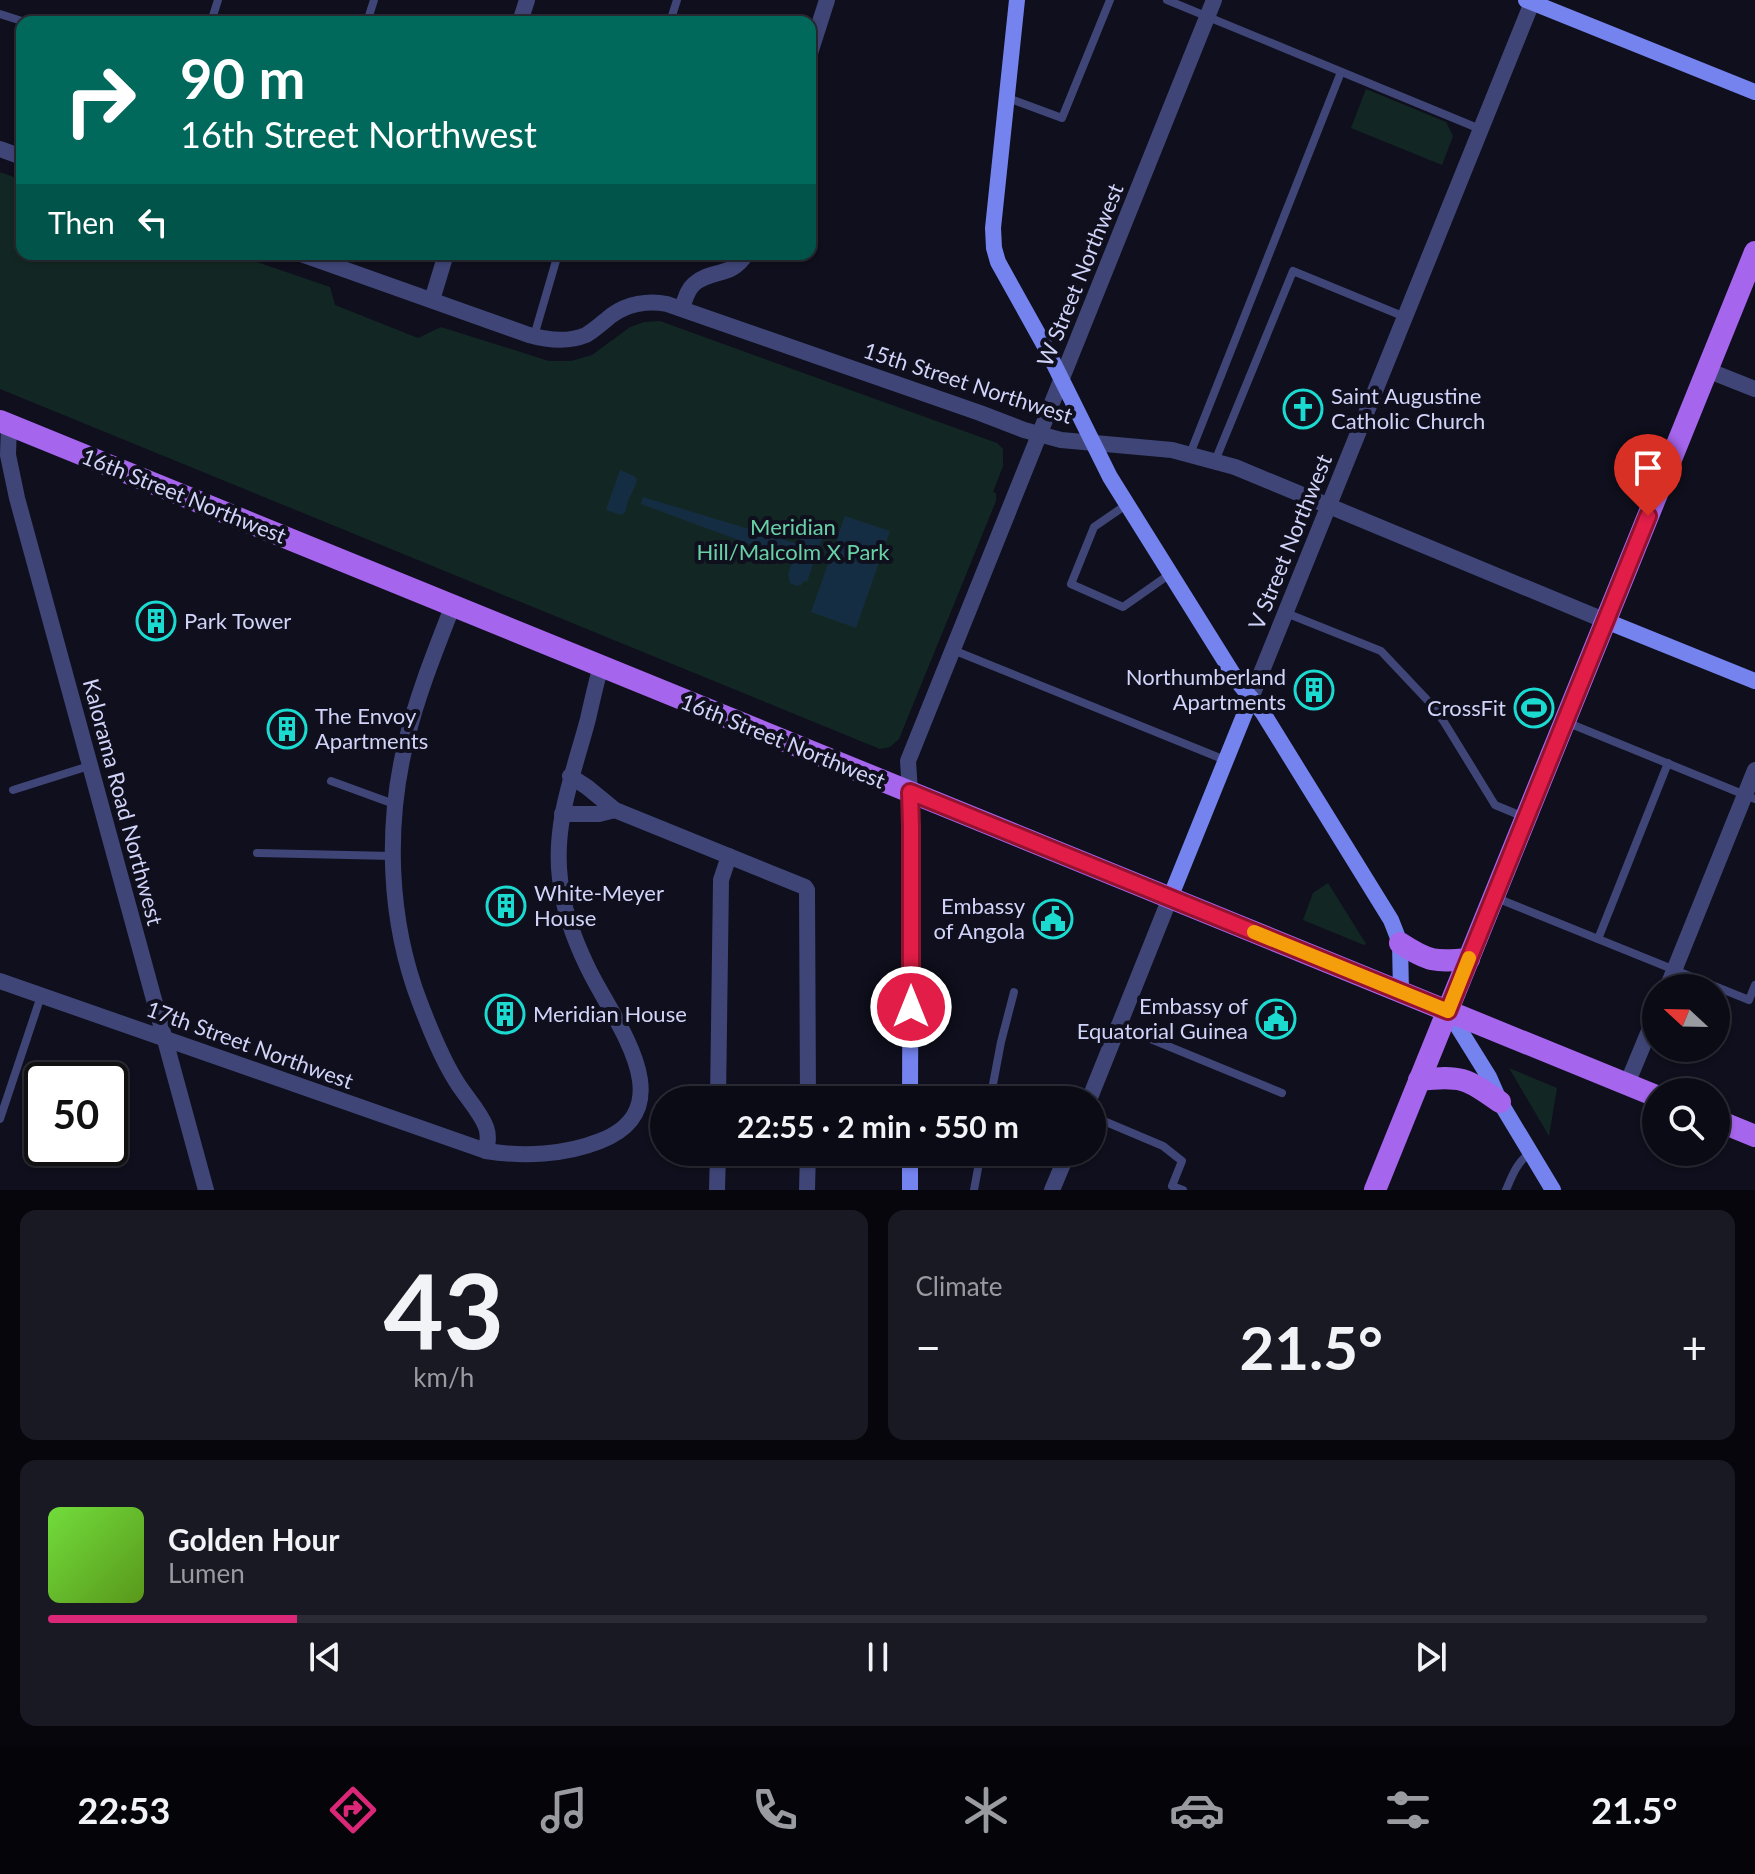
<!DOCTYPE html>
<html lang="en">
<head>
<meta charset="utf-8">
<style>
	body { margin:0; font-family:Lato,sans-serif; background:#191923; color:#f1f3f6; height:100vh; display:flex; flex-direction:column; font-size:30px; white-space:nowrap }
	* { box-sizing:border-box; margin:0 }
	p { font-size:26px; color:#9a9ba1 }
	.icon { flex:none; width:44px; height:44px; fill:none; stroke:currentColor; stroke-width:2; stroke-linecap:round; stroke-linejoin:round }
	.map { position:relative; height:1190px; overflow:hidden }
	.drawer { display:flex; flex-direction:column; gap:20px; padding:20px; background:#06060c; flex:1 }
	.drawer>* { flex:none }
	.hud { position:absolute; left:16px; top:16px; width:800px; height:244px; border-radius:16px; box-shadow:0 2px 6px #0004,0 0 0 2px #2b2b35; background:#00695c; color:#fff; overflow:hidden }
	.needle { width:52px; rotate:292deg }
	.buttons { position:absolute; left:1642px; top:974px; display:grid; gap:16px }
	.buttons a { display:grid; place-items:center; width:88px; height:88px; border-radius:50%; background:#0b0b16; box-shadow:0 2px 6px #0004,0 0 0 2px #2b2b35; font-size:40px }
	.speed { position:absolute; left:24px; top:1062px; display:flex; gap:16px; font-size:40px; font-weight:700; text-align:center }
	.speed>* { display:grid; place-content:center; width:104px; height:104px; border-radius:50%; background:#0b0b16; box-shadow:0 2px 6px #0004,0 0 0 2px #2b2b35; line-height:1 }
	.speed .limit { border:4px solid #111; border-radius:12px; background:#fff; color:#111 }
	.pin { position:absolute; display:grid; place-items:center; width:68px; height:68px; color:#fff; margin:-82px -34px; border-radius:50% 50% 50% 0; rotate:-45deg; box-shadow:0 0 8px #0007 }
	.pin .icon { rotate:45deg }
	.me { position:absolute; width:88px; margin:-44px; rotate:0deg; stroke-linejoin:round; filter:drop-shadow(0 0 6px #0008) }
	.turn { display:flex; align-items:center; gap:28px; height:168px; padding:0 32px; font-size:36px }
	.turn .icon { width:104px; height:104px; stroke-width:2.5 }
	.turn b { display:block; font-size:56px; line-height:68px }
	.then { display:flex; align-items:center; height:76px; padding:0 32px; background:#0003; gap:16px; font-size:30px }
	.big { font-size:60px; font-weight:700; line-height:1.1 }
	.drawer .tile { flex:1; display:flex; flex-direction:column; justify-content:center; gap:12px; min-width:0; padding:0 28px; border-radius:16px; background:#191923 }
	.drawer .dial { align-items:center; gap:0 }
	.dial b { font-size:104px; line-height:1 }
	.song { display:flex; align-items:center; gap:24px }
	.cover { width:96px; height:96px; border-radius:12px; background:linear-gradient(135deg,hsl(100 70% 55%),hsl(90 70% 35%)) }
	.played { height:8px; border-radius:4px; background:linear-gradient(90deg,#db2777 15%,#2b2b35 15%) }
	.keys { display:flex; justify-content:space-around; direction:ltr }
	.heat { display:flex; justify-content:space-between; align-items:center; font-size:44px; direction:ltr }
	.drawer .tiles { flex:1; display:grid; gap:20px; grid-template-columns:1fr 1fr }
	.tile:last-child { grid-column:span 2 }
	.trip { position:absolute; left:650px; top:1086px; width:456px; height:80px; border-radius:40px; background:#0b0b16; box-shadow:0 2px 6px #0004,0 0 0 2px #2b2b35; font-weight:700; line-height:80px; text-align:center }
	.tab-bar { display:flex; height:128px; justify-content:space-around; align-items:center; background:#040409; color:#9a9ba1 }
	.tab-bar .icon { width:56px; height:56px }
	.tab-bar .active { color:#db2777 }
	.tab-bar b { font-size:36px; color:#f1f3f6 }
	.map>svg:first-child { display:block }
</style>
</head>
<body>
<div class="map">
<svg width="1755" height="1190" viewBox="0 0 1755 1190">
	<rect width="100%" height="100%" fill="#0f0f1d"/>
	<g fill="#122723">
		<polygon points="1366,89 1446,122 1453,136 1442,165 1351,128"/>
		<polygon points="0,172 22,180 22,254 234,254 330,287 335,305 418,338 441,327 549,361 571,361 592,355 630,327 644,322 660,321 997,443 1003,449 1003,466 993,492 996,493 996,501 899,739 890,747 880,749 0,389"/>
		<polygon points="1328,883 1366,944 1364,945 1303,920 1313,893"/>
		<polygon points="1509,1068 1557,1088 1549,1136"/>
	</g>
	<g fill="#152d42">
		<path d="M620 470 634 476 637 479C635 491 627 497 626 511L621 515 606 510Z"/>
		<path d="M643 497 795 543 799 541C802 533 805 524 816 526L821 531 820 534 823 536 807 582 804 581 801 585 797 586 790 583 788 574 792 563 790 559 641 504Z"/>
		<polygon points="845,516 890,531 856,628 811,612"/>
	</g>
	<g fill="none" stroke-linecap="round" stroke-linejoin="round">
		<g stroke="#3f4677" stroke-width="8">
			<polyline points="1167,0 1480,129"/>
			<polyline points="0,14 25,22"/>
			<polyline points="211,22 218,0"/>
			<polyline points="367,22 374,0"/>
			<polyline points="670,22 677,0"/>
			<polyline points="1008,98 1062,118 1110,0"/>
			<polyline points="534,336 558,254"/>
			<polyline points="1190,454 1341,72"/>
			<polyline points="1215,461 1293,271 1405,317"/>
			<polyline points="1126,505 1094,527 1071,584 1123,607 1170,574"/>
			<polyline points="1286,613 1381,651 1431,704 1444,722 1495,805 1524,817"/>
			<polyline points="953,650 1225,760"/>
			<polyline points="1566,722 1755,799"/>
			<polyline points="331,781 394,804"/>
			<polyline points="13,790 89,766"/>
			<polyline points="257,853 393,856"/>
			<polyline points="1494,897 1749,1000 1755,985"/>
			<polyline points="1598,939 1668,763"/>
			<polyline points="1119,1026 1282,1093"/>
			<polyline points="990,1100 1001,1042 1014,992"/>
			<polyline points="1092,1116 1163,1146 1182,1161 1172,1186 1183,1190"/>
			<polyline points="0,1119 41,996"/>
			<polyline points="974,1190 981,1152"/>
			<path d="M1506 1190C1512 1176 1517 1162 1530 1153"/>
		</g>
		<g stroke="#3f4677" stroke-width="16">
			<polyline points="520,22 527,0"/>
			<polyline points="810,53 827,0"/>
			<polyline points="432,300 446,254"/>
			<path d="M682 308C685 300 687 290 694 284 711 269 732 278 746 254"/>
			<polyline points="1707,370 1755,389"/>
			<path d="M453 605C436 649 418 693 407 738 385 824 388 920 420 1003 430 1029 441 1057 456 1081 465 1096 480 1111 486 1127 489 1135 488 1142 486 1151"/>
			<polyline points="570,776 587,787 615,810 805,887 807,890 808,1100"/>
			<polyline points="562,814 599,814 615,810"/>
			<path d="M0 981 486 1151C523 1157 565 1155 600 1141 687 1107 611 1018 587 966 574 939 563 909 560 879 553 823 574 772 588 719 592 701 596 683 601 666"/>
			<polyline points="1667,988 1755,770"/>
			<polyline points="1627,1084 1656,1014"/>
			<polyline points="718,1100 721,880 729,856"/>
			<polyline points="717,1190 718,1152"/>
			<polyline points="807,1190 808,1152"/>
		</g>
		<g stroke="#3f4677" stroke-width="16">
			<polyline points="0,149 22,157"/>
			<path d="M301 254 529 335C547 340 567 343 586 335 595 330 603 322 612 315 627 304 648 300 667 304L980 413 1024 430 1061 440 1172 450 1235 467 1606 621"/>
			<polyline points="9,425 8,455 17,498 206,1190"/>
			<polyline points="1251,698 1533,0"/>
			<polyline points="910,792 908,761 1214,0"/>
			<polyline points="1089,1100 1170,898"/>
			<polyline points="1052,1190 1068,1152"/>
		</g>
		<g stroke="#7483ee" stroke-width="16">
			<polyline points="1017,0 993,228 994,248 998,262 1047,350 1110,477 1238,682 1263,713 1391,920 1400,943 1401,992"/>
			<polyline points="1526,0 1755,92"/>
			<polyline points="1606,621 1755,681"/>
			<polyline points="910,792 911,826 910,1100"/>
			<polyline points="1170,898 1251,698"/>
			<polyline points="1448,1011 1489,1077 1500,1102 1553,1190"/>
			<polyline points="910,1190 910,1152"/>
		</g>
		<g stroke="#a565ec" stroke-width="22">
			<polyline points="0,421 1656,1096"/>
			<path d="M1400 943C1429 962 1435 962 1469 959"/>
			<path d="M1419 1080C1461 1075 1466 1078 1500 1102"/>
			<polyline points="1716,1120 1755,1136"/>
			<polyline points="1375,1190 1755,252"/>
		</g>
	</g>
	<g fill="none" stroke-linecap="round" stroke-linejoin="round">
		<defs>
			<polyline id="route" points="911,1007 911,826 910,792 1448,1011 1648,516"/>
		</defs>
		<use href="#route" stroke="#92132f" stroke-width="20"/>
		<use href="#route" stroke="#e11d48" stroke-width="14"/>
		<polyline stroke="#f59e0b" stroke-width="14" points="1254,932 1448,1011 1469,958"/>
	</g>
	<defs>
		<symbol id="church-ring" viewBox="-11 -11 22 22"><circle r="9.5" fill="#0f0f1d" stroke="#1bdbd0" stroke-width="1.5"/><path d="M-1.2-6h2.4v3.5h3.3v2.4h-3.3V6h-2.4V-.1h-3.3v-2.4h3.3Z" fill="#1bdbd0"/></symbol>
		<symbol id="building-ring" viewBox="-11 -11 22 22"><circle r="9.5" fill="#0f0f1d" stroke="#1bdbd0" stroke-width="1.5"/><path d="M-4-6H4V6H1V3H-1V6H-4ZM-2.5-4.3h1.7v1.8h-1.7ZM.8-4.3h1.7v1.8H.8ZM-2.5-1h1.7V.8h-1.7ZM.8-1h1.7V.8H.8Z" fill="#1bdbd0"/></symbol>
		<symbol id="stadium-ring" viewBox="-11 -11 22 22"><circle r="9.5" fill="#0f0f1d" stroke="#1bdbd0" stroke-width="1.5"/><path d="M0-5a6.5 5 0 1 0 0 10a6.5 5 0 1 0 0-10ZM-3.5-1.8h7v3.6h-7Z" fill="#1bdbd0"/></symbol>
		<symbol id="civic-ring" viewBox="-11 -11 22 22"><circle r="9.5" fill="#0f0f1d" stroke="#1bdbd0" stroke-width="1.5"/><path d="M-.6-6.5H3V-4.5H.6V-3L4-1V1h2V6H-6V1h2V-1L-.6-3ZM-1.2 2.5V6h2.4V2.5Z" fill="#1bdbd0"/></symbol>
	</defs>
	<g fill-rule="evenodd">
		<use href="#church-ring" x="1281" y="387" width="44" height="44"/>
		<use href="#building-ring" x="134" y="599" width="44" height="44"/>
		<use href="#building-ring" x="1292" y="668" width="44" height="44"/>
		<use href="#stadium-ring" x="1512" y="686" width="44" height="44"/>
		<use href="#building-ring" x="265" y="707" width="44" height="44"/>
		<use href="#building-ring" x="484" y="884" width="44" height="44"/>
		<use href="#civic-ring" x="1031" y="897" width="44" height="44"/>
		<use href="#building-ring" x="483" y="992" width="44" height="44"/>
		<use href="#civic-ring" x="1254" y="997" width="44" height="44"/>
	</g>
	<g text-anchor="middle" stroke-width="8" stroke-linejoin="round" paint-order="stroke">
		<g font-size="22" fill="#d1d3f9" stroke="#0f0f1d">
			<text transform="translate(1080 275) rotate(-68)" y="8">W Street Northwest</text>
			<text transform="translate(968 383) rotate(18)" y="8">15th Street Northwest</text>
			<text transform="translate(184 496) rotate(22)" y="8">16th Street Northwest</text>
			<text transform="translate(1290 542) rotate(-68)" y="8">V Street Northwest</text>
			<text transform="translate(783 741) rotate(22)" y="8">16th Street Northwest</text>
			<text transform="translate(123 802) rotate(75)" y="8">Kalorama Road Northwest</text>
			<text transform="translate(250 1045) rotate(20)" y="8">17th Street Northwest</text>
		</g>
		<g font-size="22" fill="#d1d3f9" stroke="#0f0f1d" text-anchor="start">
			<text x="1331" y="404">Saint Augustine<tspan x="1331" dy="25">Catholic Church</tspan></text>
			<text x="184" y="629">Park Tower</text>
			<text x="1286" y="685" text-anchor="end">Northumberland<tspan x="1286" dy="25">Apartments</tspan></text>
			<text x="1506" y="716" text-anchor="end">CrossFit</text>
			<text x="315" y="724">The Envoy<tspan x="315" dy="25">Apartments</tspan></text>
			<text x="534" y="901">White-Meyer<tspan x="534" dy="25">House</tspan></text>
			<text x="1025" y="914" text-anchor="end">Embassy<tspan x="1025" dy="25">of Angola</tspan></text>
			<text x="1248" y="1014" text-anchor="end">Embassy of<tspan x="1248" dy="25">Equatorial Guinea</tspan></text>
			<text x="533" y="1022">Meridian House</text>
		</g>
		<g font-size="22" fill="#67d0a5" stroke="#0f0f1d">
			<text x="793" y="535">Meridian<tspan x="793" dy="25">Hill/Malcolm X Park</tspan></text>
		</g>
	</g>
</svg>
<div class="buttons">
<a><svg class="needle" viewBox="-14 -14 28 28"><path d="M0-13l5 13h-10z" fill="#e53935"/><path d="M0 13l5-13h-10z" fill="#9a9ba1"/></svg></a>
<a><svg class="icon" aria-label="search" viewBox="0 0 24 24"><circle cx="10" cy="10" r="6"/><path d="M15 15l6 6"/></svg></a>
</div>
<div class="speed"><div class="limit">50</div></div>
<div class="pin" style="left:1648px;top:516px;background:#d93025"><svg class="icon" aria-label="arrive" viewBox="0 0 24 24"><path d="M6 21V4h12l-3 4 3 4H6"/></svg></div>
<svg class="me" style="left:911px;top:1007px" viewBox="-20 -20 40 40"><circle r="17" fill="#e11d48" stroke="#fff" stroke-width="3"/><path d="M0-11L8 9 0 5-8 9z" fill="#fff"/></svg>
<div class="trip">22:55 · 2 min · 550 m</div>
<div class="hud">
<div class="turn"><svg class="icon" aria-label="right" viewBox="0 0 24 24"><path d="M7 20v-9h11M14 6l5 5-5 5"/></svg><div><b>90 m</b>16th Street Northwest</div></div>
<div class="then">Then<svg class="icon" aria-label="left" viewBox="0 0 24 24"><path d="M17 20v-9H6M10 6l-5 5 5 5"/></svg></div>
</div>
</div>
<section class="drawer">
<div class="tiles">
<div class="tile dial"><b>43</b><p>km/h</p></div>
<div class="tile"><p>Climate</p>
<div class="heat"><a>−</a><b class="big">21.5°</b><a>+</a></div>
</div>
<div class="tile">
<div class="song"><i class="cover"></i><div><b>Golden Hour</b><p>Lumen</p></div></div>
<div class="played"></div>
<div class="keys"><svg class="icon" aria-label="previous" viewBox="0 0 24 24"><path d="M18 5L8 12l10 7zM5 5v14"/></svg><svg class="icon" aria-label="pause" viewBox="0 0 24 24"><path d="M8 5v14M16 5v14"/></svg><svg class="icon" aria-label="next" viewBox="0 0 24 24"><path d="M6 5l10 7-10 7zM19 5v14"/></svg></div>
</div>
</div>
</section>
<nav class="tab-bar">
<b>22:53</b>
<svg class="icon active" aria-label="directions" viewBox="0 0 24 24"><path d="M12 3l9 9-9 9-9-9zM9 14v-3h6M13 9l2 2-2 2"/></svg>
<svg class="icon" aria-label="music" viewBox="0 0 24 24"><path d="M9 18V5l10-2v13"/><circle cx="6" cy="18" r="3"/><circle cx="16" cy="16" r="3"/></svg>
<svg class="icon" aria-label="phone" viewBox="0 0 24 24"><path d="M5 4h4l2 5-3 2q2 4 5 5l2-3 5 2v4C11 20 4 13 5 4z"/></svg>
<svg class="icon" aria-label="climate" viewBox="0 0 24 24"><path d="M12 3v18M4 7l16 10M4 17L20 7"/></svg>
<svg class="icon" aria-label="car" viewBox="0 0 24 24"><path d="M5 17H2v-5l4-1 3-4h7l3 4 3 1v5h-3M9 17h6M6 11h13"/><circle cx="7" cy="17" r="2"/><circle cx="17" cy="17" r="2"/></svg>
<svg class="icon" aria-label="filters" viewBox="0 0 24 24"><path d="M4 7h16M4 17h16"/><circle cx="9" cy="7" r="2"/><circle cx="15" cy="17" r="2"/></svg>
<b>21.5°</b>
</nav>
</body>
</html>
